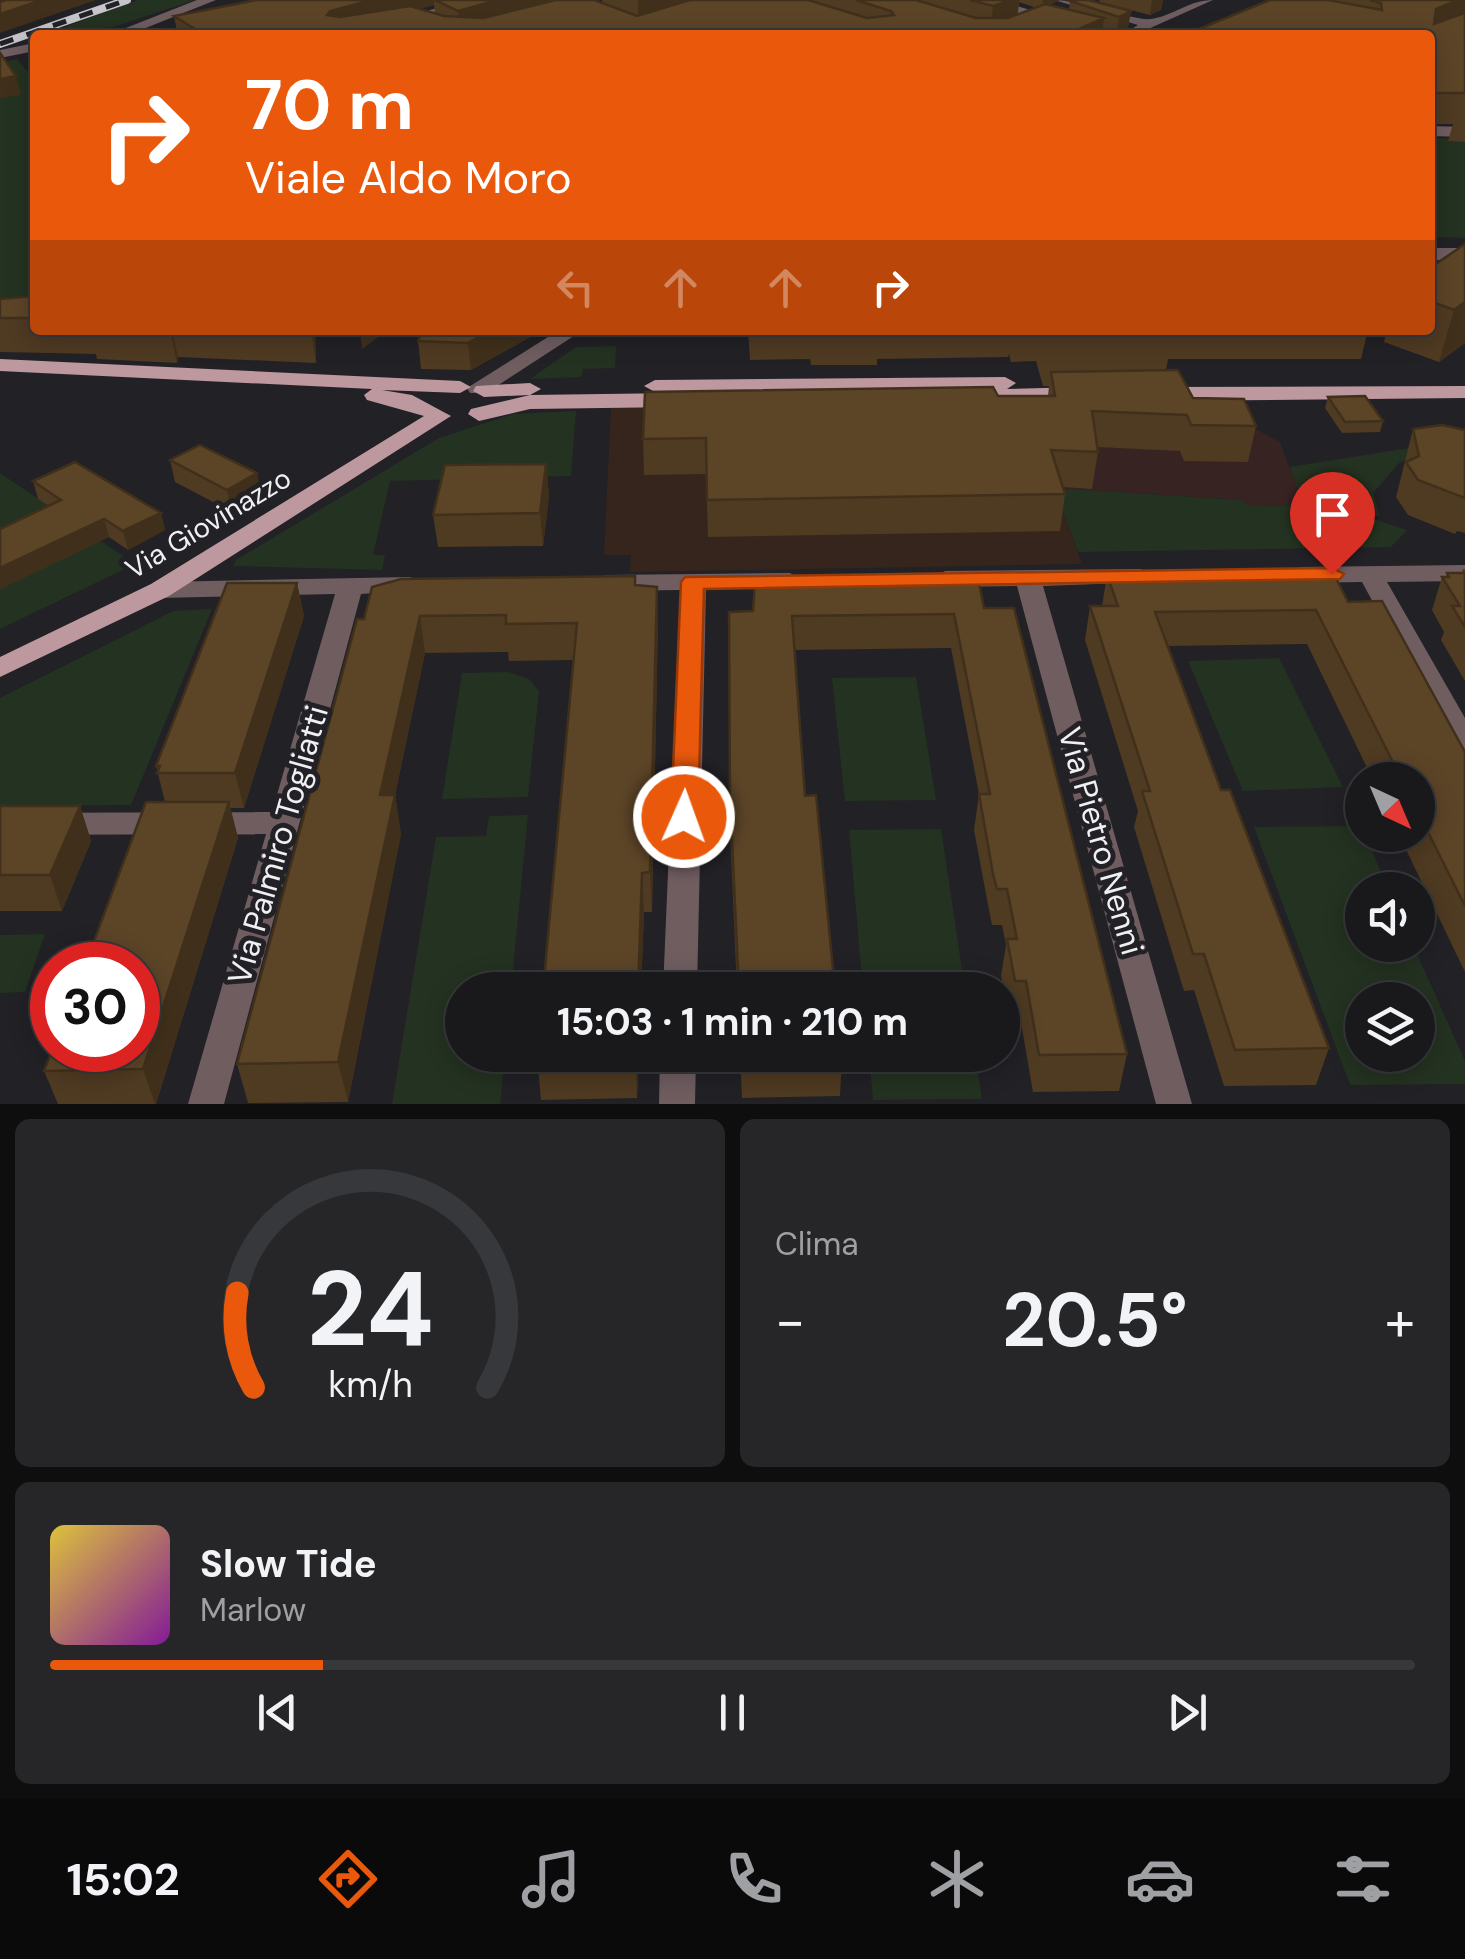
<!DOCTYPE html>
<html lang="it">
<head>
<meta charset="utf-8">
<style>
	body { margin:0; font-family:"DM Sans",sans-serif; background:#262629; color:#f1f3f6; height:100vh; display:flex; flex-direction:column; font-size:38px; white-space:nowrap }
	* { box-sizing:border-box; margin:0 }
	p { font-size:32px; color:#9fa0a3 }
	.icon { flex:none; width:55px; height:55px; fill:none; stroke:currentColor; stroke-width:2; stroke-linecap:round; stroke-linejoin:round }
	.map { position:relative; height:1104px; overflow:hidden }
	.details { display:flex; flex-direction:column; gap:15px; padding:15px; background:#0e0e0f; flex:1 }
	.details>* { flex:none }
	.top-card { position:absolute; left:30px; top:30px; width:1405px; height:305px; border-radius:10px; box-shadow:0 5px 25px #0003,0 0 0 2px #37383b; background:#ea580c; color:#fff; overflow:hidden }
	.needle { width:65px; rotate:136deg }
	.buttons { position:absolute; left:1345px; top:762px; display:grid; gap:20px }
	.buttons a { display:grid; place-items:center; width:90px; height:90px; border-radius:50%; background:#19191c; box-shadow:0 5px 25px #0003,0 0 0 2px #37383b; font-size:50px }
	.speed { position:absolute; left:30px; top:942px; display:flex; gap:20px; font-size:50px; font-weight:700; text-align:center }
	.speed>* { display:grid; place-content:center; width:130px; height:130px; border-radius:50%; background:#19191c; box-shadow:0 5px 25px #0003,0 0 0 2px #37383b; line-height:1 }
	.speed .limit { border:15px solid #d22; background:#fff; color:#111 }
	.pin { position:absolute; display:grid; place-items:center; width:85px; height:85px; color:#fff; margin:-102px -42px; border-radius:50% 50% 50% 0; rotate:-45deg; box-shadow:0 0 10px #0007 }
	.pin .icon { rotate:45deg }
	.me { position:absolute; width:110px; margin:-55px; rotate:2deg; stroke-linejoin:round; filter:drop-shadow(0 0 8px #0008) }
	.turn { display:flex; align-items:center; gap:35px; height:210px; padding:0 50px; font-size:45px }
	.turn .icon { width:130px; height:130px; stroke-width:2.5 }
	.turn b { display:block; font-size:70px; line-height:85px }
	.lanes { display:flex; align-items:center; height:95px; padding:0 50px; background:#0003; justify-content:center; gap:50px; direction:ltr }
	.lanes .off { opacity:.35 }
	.big { font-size:75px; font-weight:700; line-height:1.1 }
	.details .card { flex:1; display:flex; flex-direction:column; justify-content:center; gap:15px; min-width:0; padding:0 35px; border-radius:15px; background:#262629 }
	.details .dial { align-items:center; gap:0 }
	.dial svg { height:260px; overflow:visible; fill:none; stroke:#37383b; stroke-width:7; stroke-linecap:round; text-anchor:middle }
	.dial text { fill:#f1f3f6; stroke:none }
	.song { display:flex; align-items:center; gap:30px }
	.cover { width:120px; height:120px; border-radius:15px; background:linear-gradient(135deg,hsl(50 70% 55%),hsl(290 70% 35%)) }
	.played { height:10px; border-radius:5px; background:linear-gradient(90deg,#ea580c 20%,#37383b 20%) }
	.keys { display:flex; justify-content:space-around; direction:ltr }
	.heat { display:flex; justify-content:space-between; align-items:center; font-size:55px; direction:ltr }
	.details .tiles { flex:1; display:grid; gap:15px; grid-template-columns:1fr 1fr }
	.card:last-child { grid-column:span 2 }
	.trip { position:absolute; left:445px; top:972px; width:575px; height:100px; border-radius:50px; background:#19191c; box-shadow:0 5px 25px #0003,0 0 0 2px #37383b; font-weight:700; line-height:100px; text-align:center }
	.tabs { display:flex; height:160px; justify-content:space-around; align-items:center; background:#0a0a0b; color:#9fa0a3 }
	.tabs .icon { width:70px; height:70px }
	.tabs .current { color:#ea580c }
	.tabs b { font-size:45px; color:#f1f3f6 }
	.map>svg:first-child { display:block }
</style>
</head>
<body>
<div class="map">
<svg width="1465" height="1104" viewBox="0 0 1465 1104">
	<rect width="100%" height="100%" fill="#212126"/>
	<polygon fill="#35251c" points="645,406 1054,488 1082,564 630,572 631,555 604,555 611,407"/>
	<polygon fill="#372322" points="1046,400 1210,405 1280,442 1304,506 1246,505 1242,500 1054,488"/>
	<g fill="#243221" fill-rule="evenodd">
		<polygon points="138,0 195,0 113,27 43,35"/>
		<polygon points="17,59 35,80 35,304 0,307 0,63"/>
		<polygon points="1430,138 1465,139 1465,238 1430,237"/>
		<polygon points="616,346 615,368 583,369 581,377 530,379 576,347"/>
		<polygon points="576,411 571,476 390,481 373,555 385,555 382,570 233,566 236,560 439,438 513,414"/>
		<polygon points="1428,445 1433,450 1399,463 1373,493 1380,516 1368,517 1407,530 1391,547 1078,552 1054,488 1242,500 1246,505 1303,506 1290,467"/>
		<polygon points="0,473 135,564 0,629"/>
		<polygon points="212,609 131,805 0,806 0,698 173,611"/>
		<polygon points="1279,658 1343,787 1243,791 1188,661"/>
		<polygon points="508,672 529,679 539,691 528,797 442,799 462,673"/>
		<polygon points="916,677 936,800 845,801 832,678"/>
		<polygon points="528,815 511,990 462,990 462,1055 505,1055 500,1104 392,1104 436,837 486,836 489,816"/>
		<path d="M1361 826 1389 890H1362V945H1413L1465 1061V1084L1350 1085 1254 827ZM1362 1000H1418V1055H1362Z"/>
		<polygon points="941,829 965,990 863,990 849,830"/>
		<polygon points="45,934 25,992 0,993 0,935"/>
		<polygon points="869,1055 975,1055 982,1099 873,1100"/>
	</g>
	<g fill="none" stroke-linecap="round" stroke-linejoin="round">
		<g fill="#6f5d60" fill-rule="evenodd">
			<polygon points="197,0 216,0 128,35 108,35"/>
			<polygon points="468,0 492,0 358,35 334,35"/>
			<polygon points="975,0 997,0 1114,35 1091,35"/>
			<path d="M1054 0C1084 0 1132 21 1151 19 1173 16 1189 0 1213 0L1137 34 1130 30 1138 25Z"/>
			<polygon points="35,43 35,51 0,58 0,50"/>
			<polygon points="1430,126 1465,127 1465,137 1430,136"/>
			<rect x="1430" y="248" width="35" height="12"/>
			<polygon points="559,330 583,330 486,393 470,393 467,388"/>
			<polygon points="1465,565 1465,581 1387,582 1465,718 1465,754 1455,751 1450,744 1362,582 1300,583 1287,575 1300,567"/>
			<polygon points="1140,569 1149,572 1153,577 1149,582 1043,586 1192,1104 1156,1104 1017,586 945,587 932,579 945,571"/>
			<polygon points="790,573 803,581 799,586 706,590 697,990 663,990 680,590 605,591 592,583 605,575"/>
			<polygon points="410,577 423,585 419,590 361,594 224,1104 188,1104 266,834 0,835 0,813 272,812 335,594 160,598 147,590 160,582"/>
			<polygon points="660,1055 696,1055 695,1104 659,1104"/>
		</g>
		<g fill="#be989f" fill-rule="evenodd">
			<polygon points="0,359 460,381 471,387 460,393 382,390 412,395 451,416 169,596 0,677 0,657 151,584 424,416 367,400 364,395 372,389 0,371"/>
			<polygon points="1005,377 1016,383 1007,389 1082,387 1093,394 1082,401 982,403 971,396 981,390 655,392 644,386 655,380"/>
			<polygon points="530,383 541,389 530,395 677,393 688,400 677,407 530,409 479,421 468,414 471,409 530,395 484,397 473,391 476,386"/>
			<polygon points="1465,386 1465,398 1157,401 1146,394 1157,387"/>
		</g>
		<defs>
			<polyline id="rail" points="0,44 127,0"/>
		</defs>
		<use href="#rail" stroke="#c6c6ca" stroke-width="8"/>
		<use href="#rail" stroke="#212126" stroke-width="5" stroke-dasharray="14" stroke-linecap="butt"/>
	</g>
	<g fill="#4f3a22" fill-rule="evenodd">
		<path d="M257 0H594L602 3V0H1060L1049 5 1069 10 1070 1 1131 11 1128 27 1117 32 1103 28 1102 35 177 32 174 16ZM1019 2 1037 8 1018 14ZM434 5 435 14 419 9Z"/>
		<polygon points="1099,0 1163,0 1161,10 1150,15 1100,2"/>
		<polygon points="1270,0 1465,0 1465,142 1448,141 1453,124 1430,124 1430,35"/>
		<polygon points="1465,244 1465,343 1439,362 1384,342 1387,330 1430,330 1430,268"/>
		<polygon points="35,296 35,330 315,330 316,363 178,357 177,363 97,359 96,354 0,352 0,299"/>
		<polygon points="543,330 471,370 421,369 418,341"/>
		<polygon points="748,330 1368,330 1361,359 1168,359 1166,370 1193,398 1256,426 1248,462 1184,461 1180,451 1097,447 1098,452 1092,489 1063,487 1065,494 1060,531 708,537 706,474 644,475 643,439 998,396 1048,396 1049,386 1043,386 1036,361 1011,362 1009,354 1008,357 877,359 877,365 811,365 810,359 750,360"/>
		<polygon points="1328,397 1383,421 1380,432 1342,433 1325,408"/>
		<polygon points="1413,429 1465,430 1465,533 1457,531 1455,534 1408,515 1396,497"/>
		<polygon points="170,460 257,473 261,495 232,512 175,482"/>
		<polygon points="546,464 549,496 543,546 438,547 433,515"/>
		<polygon points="33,481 161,513 165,530 128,550 109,537 0,589 0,529 49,506 38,499"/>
		<polygon points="1463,569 1465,569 1465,681 1441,640 1444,632 1432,610 1442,577 1446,577 1447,573 1462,573"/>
		<polygon points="1107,575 1348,602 1465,752 1465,972 1399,835 1418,835 1418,780 1373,780 1307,644 1168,646 1221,790 1329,1048 1316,1085 1224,1086 1194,990 1184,991 1134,827 1138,811 1085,640 1090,606 1102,606"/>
		<polygon points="297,583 304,616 244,808 230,808 238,838 156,1104 58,1104 44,1071 165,802 156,766"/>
		<polygon points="636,585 657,587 658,624 652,912 644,912 641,990 543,990 573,660 509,661 508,652 425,653 395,795 401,834 348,1102 248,1103 237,1064 357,619"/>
		<polygon points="984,608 1127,1054 1119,1091 1033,1092 1020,1017 1010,1017 1001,976 1006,945 1002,925 992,925 989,910 974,830 979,794 951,648 794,650 805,796 835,990 737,990 730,833 729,612"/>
		<polygon points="0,806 80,806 91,841 62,911 0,911"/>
		<polygon points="537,1055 639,1055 637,1098 541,1100"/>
		<polygon points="740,1055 842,1055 840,1096 742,1098"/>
	</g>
	<g fill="#40301b">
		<polygon points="42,0 96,0 0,33 0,14"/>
		<polygon points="372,0 434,0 434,5 333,31 327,15 330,11"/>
		<polygon points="498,0 576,0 460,31 458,11"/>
		<polygon points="638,0 709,0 638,20"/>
		<polygon points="1011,0 1019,0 1017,17 991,27 993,6"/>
		<polygon points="1043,0 1060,0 1042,9"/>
		<polygon points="1152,0 1163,0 1161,10 1150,15"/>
		<polygon points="1458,0 1465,0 1465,18 1430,37 1436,9"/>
		<polygon points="1131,11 1128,27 1117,32 1119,17"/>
		<polygon points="1104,18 1102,35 1066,35"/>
		<polygon points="16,76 21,95 0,98 0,79"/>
		<polygon points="1465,302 1465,343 1439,362 1454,310"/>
		<polygon points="170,330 172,330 178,357 177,363"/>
		<polygon points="311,330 315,330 316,363"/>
		<polygon points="360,330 388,330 362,349"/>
		<polygon points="492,330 543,330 471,370 468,343"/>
		<polygon points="546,464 549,496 543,546 540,513"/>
		<polygon points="257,473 261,495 232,512 227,490"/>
		<polygon points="161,513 165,530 128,550 123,531"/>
		<polygon points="104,519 109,537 0,589 0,568"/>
		<polygon points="297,583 304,616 244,808 235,773"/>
		<polygon points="657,587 658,624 652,912 650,872"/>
		<polygon points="420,616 425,653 395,795 401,834 348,1102 338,1062 380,795"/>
		<polygon points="229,802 238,838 156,1104 155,1104 143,1069"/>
		<polygon points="80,806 91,841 62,911 50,875"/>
		<polygon points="642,873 644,912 641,990 638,990"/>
		<polygon points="635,1055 639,1055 637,1098"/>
	</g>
	<g fill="#5c4427" stroke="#40301b" stroke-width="2.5">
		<polygon points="7,0 42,0 0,14 0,2"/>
		<polygon points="257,0 372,0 330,11 327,15 340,17 410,6 444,16 483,18 556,0 594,0 637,16 690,0 808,0 867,18 894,15 891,11 856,0 916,0 976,18 1008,18 1045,4 1104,18 1066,35 159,35 195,29 174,16"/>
		<polygon points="435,0 498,0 458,11"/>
		<polygon points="970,0 1011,0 993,6"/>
		<polygon points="1074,0 1088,0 1131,11 1119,17 1070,1"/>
		<polygon points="1270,0 1328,0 1382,10 1381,3 1370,0 1458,0 1436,9 1434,24 1465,13 1465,93 1430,93 1430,35 1184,35"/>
		<polygon points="0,53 16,76 0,79"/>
		<polygon points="1465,244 1465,302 1454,310 1430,301 1430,268"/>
		<polygon points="35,296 35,318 0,318 0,299"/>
		<polygon points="423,330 492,330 468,343 418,341"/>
		<polygon points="1049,330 1173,330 1173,332 1050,333"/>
		<polygon points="1178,370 1193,398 1244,399 1256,426 1191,425 1187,415 1092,411 1098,452 1051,450 1065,494 707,500 706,438 643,439 645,392 993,387 998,396 1055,396 1051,372"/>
		<polygon points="1365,396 1383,421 1345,422 1328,397"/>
		<polygon points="1442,425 1465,430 1465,498 1418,480 1406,462 1419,456 1413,429"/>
		<polygon points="200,445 257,473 227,490 170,460"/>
		<polygon points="75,462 161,513 123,531 104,519 0,568 0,529 61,500 33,481"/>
		<polygon points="546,464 540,513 433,515 445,465"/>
		<polygon points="1332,570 1348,602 1382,601 1465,752 1465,906 1418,812 1418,780 1402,780 1316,610 1155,612 1221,790 1230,790 1329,1048 1235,1050 1204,954 1193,954 1142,791 1150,791 1090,606 1118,606 1107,575"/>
		<polygon points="1447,573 1465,573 1465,627 1452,606 1460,606 1442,577 1449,577"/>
		<polygon points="635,576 635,585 657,587 650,872 642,873 638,990 543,990 577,623 506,624 506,615 420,616 380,795 395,795 338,1062 237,1064 357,619 364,619 372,587 401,579"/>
		<polygon points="978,578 984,608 1014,608 1127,1054 1039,1055 1026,981 1015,981 1007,939 1017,939 1007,889 997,889 993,874 979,794 990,794 954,614 792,616 805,796 816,795 835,990 739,990 730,798 729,612 753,611 755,581"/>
		<polygon points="227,583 297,583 235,773 157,773 160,766 156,766"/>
		<polygon points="146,802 229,802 143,1069 44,1071 52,1050 138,1050 138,965 85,965"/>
		<polygon points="0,806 80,806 50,875 0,875"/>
		<polygon points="537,1055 635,1055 635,1059 536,1060"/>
		<polygon points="742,1055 842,1055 842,1059 742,1062"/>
	</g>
	<polygon fill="#ea580c" stroke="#983908" stroke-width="2.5" points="1332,568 1344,574 1340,579 704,589 698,817 694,824 675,824 671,817 681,582 685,577"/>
	<g text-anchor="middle" stroke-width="10" stroke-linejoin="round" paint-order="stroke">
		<g font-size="28" fill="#f0f0f3" stroke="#212126">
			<text transform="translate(208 523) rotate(-31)" y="10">Via Giovinazzo</text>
		</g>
		<g font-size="32" fill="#f0f0f3" stroke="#212126">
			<text transform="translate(1101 841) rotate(74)" y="11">Via Pietro Nenni</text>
			<text transform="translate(278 845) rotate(-74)" y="11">Via Palmiro Togliatti</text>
		</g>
	</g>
</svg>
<div class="buttons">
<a><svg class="needle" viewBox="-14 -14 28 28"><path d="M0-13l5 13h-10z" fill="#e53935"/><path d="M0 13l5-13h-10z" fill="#9fa0a3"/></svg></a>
<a><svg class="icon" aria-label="sound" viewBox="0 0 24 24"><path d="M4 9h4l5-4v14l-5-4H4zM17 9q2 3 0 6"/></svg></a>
<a><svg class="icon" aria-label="layers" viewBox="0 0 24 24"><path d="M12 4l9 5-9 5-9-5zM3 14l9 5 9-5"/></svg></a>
</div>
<div class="speed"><div class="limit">30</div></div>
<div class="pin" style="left:1332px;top:574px;background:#d93025"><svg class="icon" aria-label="arrive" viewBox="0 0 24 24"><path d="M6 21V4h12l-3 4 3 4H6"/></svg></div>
<svg class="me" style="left:684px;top:817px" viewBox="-20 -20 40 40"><circle r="17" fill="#ea580c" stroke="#fff" stroke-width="3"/><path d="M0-11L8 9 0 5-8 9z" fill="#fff"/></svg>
<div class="trip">15:03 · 1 min · 210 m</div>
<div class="top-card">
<div class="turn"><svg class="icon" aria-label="right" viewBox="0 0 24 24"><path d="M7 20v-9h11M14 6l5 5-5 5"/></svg><div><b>70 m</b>Viale Aldo Moro</div></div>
<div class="lanes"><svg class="icon off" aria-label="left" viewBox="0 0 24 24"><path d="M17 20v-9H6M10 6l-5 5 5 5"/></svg><svg class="icon off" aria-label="ahead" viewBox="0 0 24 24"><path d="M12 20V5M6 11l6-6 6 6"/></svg><svg class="icon off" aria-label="ahead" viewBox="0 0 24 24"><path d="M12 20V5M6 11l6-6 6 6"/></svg><svg class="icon" aria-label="right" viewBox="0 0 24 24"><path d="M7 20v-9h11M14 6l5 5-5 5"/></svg></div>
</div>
</div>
<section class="details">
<div class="tiles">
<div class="card dial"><svg viewBox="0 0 100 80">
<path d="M14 69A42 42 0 1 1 86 69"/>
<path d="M14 69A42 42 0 0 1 9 40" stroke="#ea580c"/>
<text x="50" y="56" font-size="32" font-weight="700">24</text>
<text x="50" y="72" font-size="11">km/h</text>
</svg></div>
<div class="card"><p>Clima</p>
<div class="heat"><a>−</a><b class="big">20.5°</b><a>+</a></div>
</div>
<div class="card">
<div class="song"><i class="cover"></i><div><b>Slow Tide</b><p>Marlow</p></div></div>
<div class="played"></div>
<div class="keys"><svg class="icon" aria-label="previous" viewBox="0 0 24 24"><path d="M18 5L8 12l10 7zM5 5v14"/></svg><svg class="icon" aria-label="pause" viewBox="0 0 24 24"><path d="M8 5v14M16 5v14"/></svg><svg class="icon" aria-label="next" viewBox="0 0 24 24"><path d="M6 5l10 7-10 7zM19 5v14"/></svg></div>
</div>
</div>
</section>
<nav class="tabs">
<b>15:02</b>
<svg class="icon current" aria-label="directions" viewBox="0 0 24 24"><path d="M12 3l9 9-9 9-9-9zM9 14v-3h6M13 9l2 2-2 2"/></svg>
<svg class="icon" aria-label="music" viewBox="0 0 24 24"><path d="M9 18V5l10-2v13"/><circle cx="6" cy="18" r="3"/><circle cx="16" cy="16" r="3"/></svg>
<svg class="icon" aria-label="phone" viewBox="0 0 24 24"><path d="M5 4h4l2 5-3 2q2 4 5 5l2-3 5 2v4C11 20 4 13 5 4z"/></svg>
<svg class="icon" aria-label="climate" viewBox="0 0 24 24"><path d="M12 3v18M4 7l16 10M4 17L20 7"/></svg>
<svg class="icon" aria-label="car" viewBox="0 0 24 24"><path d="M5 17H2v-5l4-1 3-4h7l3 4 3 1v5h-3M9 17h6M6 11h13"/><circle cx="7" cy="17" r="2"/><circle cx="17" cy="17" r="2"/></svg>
<svg class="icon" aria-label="filters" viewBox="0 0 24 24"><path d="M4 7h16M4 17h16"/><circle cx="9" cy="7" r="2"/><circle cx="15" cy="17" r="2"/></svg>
</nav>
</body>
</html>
